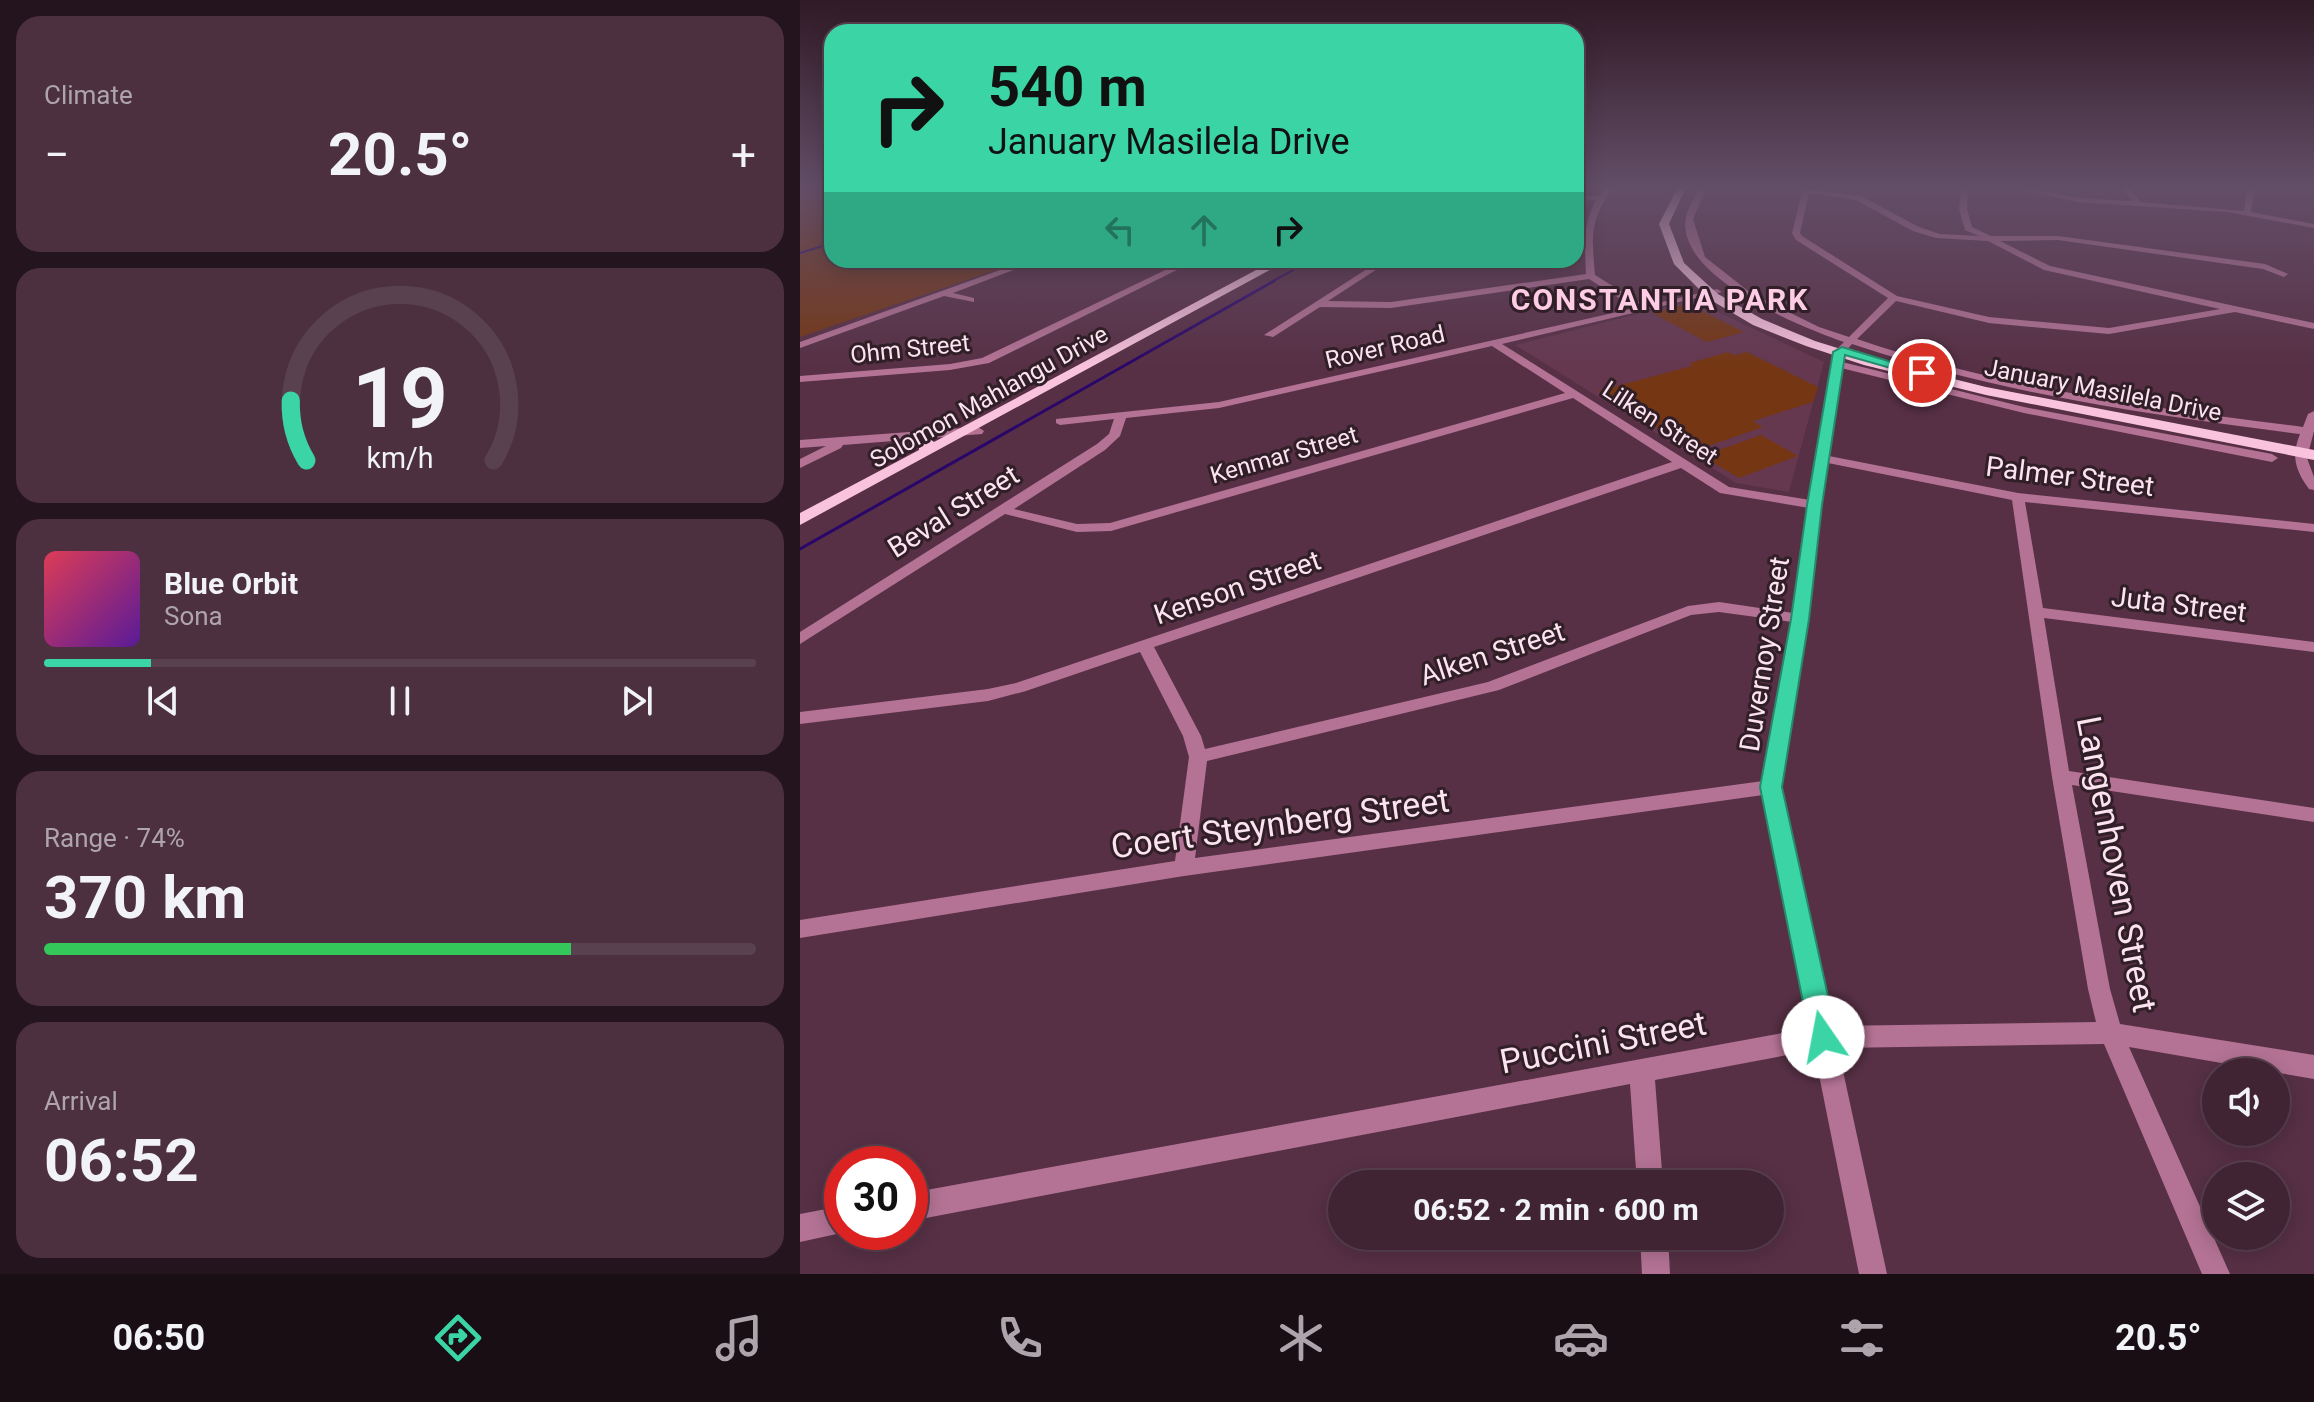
<!DOCTYPE html>
<html lang="en">
<head>
<meta charset="utf-8">
<style>
	body { margin:0; font-family:Roboto,sans-serif; background:#4c3040; color:#f1f3f6; height:100vh; display:flex; flex-direction:column; font-size:30px; white-space:nowrap }
	* { box-sizing:border-box; margin:0 }
	p { font-size:26px; color:#aea4ac }
	.icon { flex:none; width:44px; height:44px; fill:none; stroke:currentColor; stroke-width:2; stroke-linecap:round; stroke-linejoin:round }
	.map { position:relative; flex:1; overflow:hidden }
	.details { display:flex; flex-direction:column; gap:16px; padding:16px; background:#24141d; width:800px }
	.details>* { flex:none }
	.top-card { position:absolute; left:24px; top:24px; width:760px; height:244px; border-radius:24px; box-shadow:0 4px 20px #0003,0 0 0 2px #5a414f; background:#3ad4a5; color:#111; overflow:hidden }
	.fabs { position:absolute; left:1402px; top:1058px; display:grid; gap:16px }
	.fabs a { display:grid; place-items:center; width:88px; height:88px; border-radius:50%; background:#412434; box-shadow:0 4px 20px #0003,0 0 0 2px #5a414f; font-size:40px }
	.speed { position:absolute; left:24px; top:1146px; display:flex; gap:16px; font-size:40px; font-weight:700; text-align:center }
	.speed>* { display:grid; place-content:center; width:104px; height:104px; border-radius:50%; background:#412434; box-shadow:0 4px 20px #0003,0 0 0 2px #5a414f; line-height:1 }
	.speed .limit { border:12px solid #d22; background:#fff; color:#111 }
	.pin { position:absolute; display:grid; place-items:center; width:68px; height:68px; color:#fff; margin:-34px; border:4px solid #fff; border-radius:50%; box-shadow:0 2px 8px #0007 }
	.me { position:absolute; width:88px; margin:-44px; rotate:348deg; stroke-linejoin:round; filter:drop-shadow(0 0 6px #0008) }
	.turn { display:flex; align-items:center; gap:28px; height:168px; padding:0 32px; font-size:36px }
	.turn .icon { width:104px; height:104px; stroke-width:2.5 }
	.turn b { display:block; font-size:56px; line-height:68px }
	.lanes { display:flex; align-items:center; height:76px; padding:0 32px; background:#0003; justify-content:center; gap:40px; direction:ltr }
	.lanes .off { opacity:.35 }
	.big { font-size:60px; font-weight:700; line-height:1.1 }
	.details .widget { flex:1; display:flex; flex-direction:column; justify-content:center; gap:12px; min-width:0; padding:0 28px; border-radius:24px; background:#4c3040 }
	.details .dial { align-items:center; gap:0 }
	.dial svg { height:208px; overflow:visible; fill:none; stroke:#5a414f; stroke-width:7; stroke-linecap:round; text-anchor:middle }
	.dial text { fill:#f1f3f6; stroke:none }
	.song { display:flex; align-items:center; gap:24px }
	.cover { width:96px; height:96px; border-radius:12px; background:linear-gradient(135deg,hsl(350 70% 55%),hsl(270 70% 35%)) }
	.played { height:8px; border-radius:4px; background:linear-gradient(90deg,#3ad4a5 15%,#5a414f 15%) }
	.keys { display:flex; justify-content:space-around; direction:ltr }
	.heat { display:flex; justify-content:space-between; align-items:center; font-size:44px; direction:ltr }
	.charge { height:12px; border-radius:6px; background:linear-gradient(90deg,#34c759 74%,#5a414f 0) }
	.trip { position:absolute; left:528px; top:1170px; width:456px; height:80px; border-radius:40px; background:#412434; box-shadow:0 4px 20px #0003,0 0 0 2px #5a414f; font-weight:700; line-height:80px; text-align:center }
	.menu { display:flex; height:128px; justify-content:space-around; align-items:center; background:#1a0e15; color:#aea4ac }
	.menu .icon { width:56px; height:56px }
	.menu .on { color:#3ad4a5 }
	.menu b { font-size:36px; color:#f1f3f6 }
	main { display:flex; flex:1; min-height:0 }
	.map>svg:first-child { display:block }
</style>
</head>
<body>
<main>
<section class="details">
<div class="widget"><p>Climate</p>
<div class="heat"><a>−</a><b class="big">20.5°</b><a>+</a></div>
</div>
<div class="widget dial"><svg viewBox="0 0 100 80">
<path d="M14 69A42 42 0 1 1 86 69"/>
<path d="M14 69A42 42 0 0 1 8 46" stroke="#3ad4a5"/>
<text x="50" y="56" font-size="32" font-weight="700">19</text>
<text x="50" y="72" font-size="11">km/h</text>
</svg></div>
<div class="widget">
<div class="song"><i class="cover"></i><div><b>Blue Orbit</b><p>Sona</p></div></div>
<div class="played"></div>
<div class="keys"><svg class="icon" aria-label="previous" viewBox="0 0 24 24"><path d="M18 5L8 12l10 7zM5 5v14"/></svg><svg class="icon" aria-label="pause" viewBox="0 0 24 24"><path d="M8 5v14M16 5v14"/></svg><svg class="icon" aria-label="next" viewBox="0 0 24 24"><path d="M6 5l10 7-10 7zM19 5v14"/></svg></div>
</div>
<div class="widget"><p>Range · 74%</p><b class="big">370 km</b><div class="charge"></div></div>
<div class="widget"><p>Arrival</p><b class="big">06:52</b></div>
</section>
<div class="map">
<svg width="1514" height="1274" viewBox="0 0 1514 1274">
	<rect width="100%" height="100%" fill="#573045"/>
	<polygon fill="#653850" points="893,300 1024,362 989,492 936,483 715,345"/>
	<g fill="#753713">
		<polygon points="0,189 32,189 32,260 225,260 0,337"/>
		<polygon points="888,304 944,332 907,342 852,313"/>
		<polygon points="928,352 934,355 947,352 1018,387 1013,402 953,421 963,427 894,451 798,391 892,366 890,363"/>
		<polygon points="961,435 998,456 939,478 902,456"/>
	</g>
	<g fill="none" stroke-linecap="round" stroke-linejoin="round">
		<g stroke="#290669" stroke-width="2">
			<polyline points="0,253 32,243"/>
			<polyline points="470,283 511,260"/>
		</g>
		<polyline stroke="#290669" stroke-width="3" points="0,549 474,281"/>
		<g fill="#b47395" fill-rule="evenodd">
			<path d="M805 189H812C789 221 792 238 795 275L845 306 917 289 922 292 702 344 929 487 1010 500 1031 364 1034 352 1044 342C1001 327 874 276 886 217 888 208 895 197 899 189H906L893 219 905 257 952 294 1019 327 1049 337 1088 298 996 240 992 233 1003 189 1061 196 1119 227 1140 234 1179 236 1165 230 1159 209 1161 189H1168L1167 209 1172 227 1191 236H1258L1465 264 1488 274 1484 277 1463 269 1258 240 1200 241 1250 266 1514 323V329L1435 312 1309 334 1189 323 1096 301 1057 339C1201 388 1353 408 1503 427L1508 414 1514 411V431L1507 458 1514 477V490L1509 489C1495 470 1491 456 1500 434 1350 415 1197 393 1052 344L1044 353 1042 362 1224 407 1472 454 1478 458 1472 462 1224 413 1041 368 1029 456 1218 493 1514 524V532L1225 502 1243 608 1514 642V652L1244 618 1269 771 1514 808V822L1272 785 1310 989 1320 1024 1514 1055V1079L1329 1047 1430 1274H1402L1304 1044 1038 1048 1087 1274H1059L1014 1050 855 1080 863 1184H837L830 1084 110 1221V1193L1010 1028 963 795 384 876 0 938V920L375 861 389 757 383 736 340 652 226 691 188 701 0 724V712L188 689 216 683 872 462 773 398 311 531 277 532 205 514 0 644V632L297 444 309 434 314 419 260 425 256 423V419L419 402 835 308 789 279 591 308 520 307 473 337 464 335 581 260H591L528 301 591 302 786 274C785 246 782 225 796 200L776 199V195L799 196ZM1009 193 1056 200 1113 231 1136 238 1188 241 1244 270 1420 309 1309 328 1189 317 1097 296 1002 236 1000 233ZM692 346 765 393 310 523 277 524 214 509 305 450 320 436 326 418 419 408ZM1028 463 1212 500 1252 777 1288 989 1296 1022 1033 1026 980 787 1008 619ZM881 468 920 493 1009 508 993 613 919 602 888 606 688 682 405 749 401 736 354 647ZM919 612 992 622 963 781 395 858 407 761 699 690 891 615Z"/>
			<polygon points="1218,189 1230,189 1277,198 1332,201 1323,189 1330,189 1340,202 1444,211 1447,189 1454,189 1451,212 1514,224 1514,228 1427,212 1277,202"/>
			<polygon points="228,260 240,260 153,293 174,298 174,302 144,296 0,348 0,342"/>
			<polygon points="263,260 273,260 273,261 269,264"/>
			<polygon points="386,260 397,260 189,363 150,370 0,382 0,376 150,364 182,358"/>
			<polygon points="178,427 184,431 182,434 43,445 41,448 0,468 0,459 26,446 0,448 0,440"/>
			<polygon points="42,1206 42,1232 46,1232 0,1242 0,1214"/>
			<polygon points="840,1236 868,1236 870,1274 842,1274"/>
		</g>
		<g fill="#f9c3de" fill-rule="evenodd">
			<polygon points="877,189 885,189 869,224 884,263 918,294 962,319 1015,341 1073,359 1186,387 1514,450 1514,460 1186,395 1064,365 1006,346 953,325 909,299 874,264 859,224"/>
			<polygon points="475,260 488,260 0,525 0,513 119,450 119,444 109,435 111,432 121,432 134,442"/>
		</g>
	</g>
	<linearGradient id="sky" x2="0" y2="1"><stop stop-color="#301a26"/><stop offset="0.51" stop-color="#634e68"/><stop offset="1" stop-color="#634e68" stop-opacity="0"/></linearGradient>
	<rect width="1514" height="367" fill="url(#sky)"/>
	<polygon fill="#3ad4a5" stroke="#268a6b" stroke-width="2" points="1042,347 1128,373 1122,377 1045,355 1022,505 1009,619 982,787 1037,1037 1033,1046 1023,1050 1014,1046 1010,1037 960,787 991,619 1007,505 1033,352"/>
	<g text-anchor="middle" stroke-width="6" stroke-linejoin="round" paint-order="stroke">
		<g font-size="24" fill="#fce3ef" stroke="#311f28">
			<text transform="translate(585 347) rotate(-13)" y="8">Rover Road</text>
			<text transform="translate(110 349) rotate(-6)" y="8">Ohm Street</text>
			<text transform="translate(1303 390) rotate(11)" y="8">January Masilela Drive</text>
			<text transform="translate(189 397) rotate(-29)" y="8">Solomon Mahlangu Drive</text>
			<text transform="translate(860 423) rotate(33)" y="8">Lilken Street</text>
			<text transform="translate(484 455) rotate(-16)" y="8">Kenmar Street</text>
		</g>
		<g font-size="28" fill="#fce3ef" stroke="#311f28">
			<text transform="translate(1270 476) rotate(7)" y="10">Palmer Street</text>
			<text transform="translate(153 511) rotate(-32)" y="10">Beval Street</text>
			<text transform="translate(437 587) rotate(-19)" y="10">Kenson Street</text>
			<text transform="translate(1379 604) rotate(7)" y="10">Juta Street</text>
			<text transform="translate(692 653) rotate(-18)" y="10">Alken Street</text>
			<text transform="translate(964 654) rotate(-81)" y="10">Duvernoy Street</text>
		</g>
		<g font-size="30" font-weight="bold" letter-spacing="2" fill="#fecde5" stroke="#311f28">
			<text x="860" y="310">CONSTANTIA PARK</text>
		</g>
		<g font-size="34" fill="#fce3ef" stroke="#311f28">
			<text transform="translate(480 823) rotate(-8)" y="12">Coert Steynberg Street</text>
			<text transform="translate(1317 864) rotate(79)" y="12">Langenhoven Street</text>
			<text transform="translate(803 1042) rotate(-11)" y="12">Puccini Street</text>
		</g>
	</g>
</svg>
<div class="fabs">
<a><svg class="icon" aria-label="sound" viewBox="0 0 24 24"><path d="M4 9h4l5-4v14l-5-4H4zM17 9q2 3 0 6"/></svg></a>
<a><svg class="icon" aria-label="layers" viewBox="0 0 24 24"><path d="M12 4l9 5-9 5-9-5zM3 14l9 5 9-5"/></svg></a>
</div>
<div class="speed"><div class="limit">30</div></div>
<div class="pin" style="left:1122px;top:373px;background:#d93025"><svg class="icon" aria-label="arrive" viewBox="0 0 24 24"><path d="M6 21V4h12l-3 4 3 4H6"/></svg></div>
<svg class="me" style="left:1023px;top:1037px" viewBox="-20 -20 40 40"><circle r="19" fill="#fff"/><path d="M0-13L10 11 0 6-10 11z" fill="#3ad4a5"/></svg>
<div class="trip">06:52 · 2 min · 600 m</div>
<div class="top-card">
<div class="turn"><svg class="icon" aria-label="right" viewBox="0 0 24 24"><path d="M7 20v-9h11M14 6l5 5-5 5"/></svg><div><b>540 m</b>January Masilela Drive</div></div>
<div class="lanes"><svg class="icon off" aria-label="left" viewBox="0 0 24 24"><path d="M17 20v-9H6M10 6l-5 5 5 5"/></svg><svg class="icon off" aria-label="ahead" viewBox="0 0 24 24"><path d="M12 20V5M6 11l6-6 6 6"/></svg><svg class="icon" aria-label="right" viewBox="0 0 24 24"><path d="M7 20v-9h11M14 6l5 5-5 5"/></svg></div>
</div>
</div>
</main>
<nav class="menu">
<b>06:50</b>
<svg class="icon on" aria-label="directions" viewBox="0 0 24 24"><path d="M12 3l9 9-9 9-9-9zM9 14v-3h6M13 9l2 2-2 2"/></svg>
<svg class="icon" aria-label="music" viewBox="0 0 24 24"><path d="M9 18V5l10-2v13"/><circle cx="6" cy="18" r="3"/><circle cx="16" cy="16" r="3"/></svg>
<svg class="icon" aria-label="phone" viewBox="0 0 24 24"><path d="M5 4h4l2 5-3 2q2 4 5 5l2-3 5 2v4C11 20 4 13 5 4z"/></svg>
<svg class="icon" aria-label="climate" viewBox="0 0 24 24"><path d="M12 3v18M4 7l16 10M4 17L20 7"/></svg>
<svg class="icon" aria-label="car" viewBox="0 0 24 24"><path d="M5 17H2v-5l4-1 3-4h7l3 4 3 1v5h-3M9 17h6M6 11h13"/><circle cx="7" cy="17" r="2"/><circle cx="17" cy="17" r="2"/></svg>
<svg class="icon" aria-label="filters" viewBox="0 0 24 24"><path d="M4 7h16M4 17h16"/><circle cx="9" cy="7" r="2"/><circle cx="15" cy="17" r="2"/></svg>
<b>20.5°</b>
</nav>
</body>
</html>
